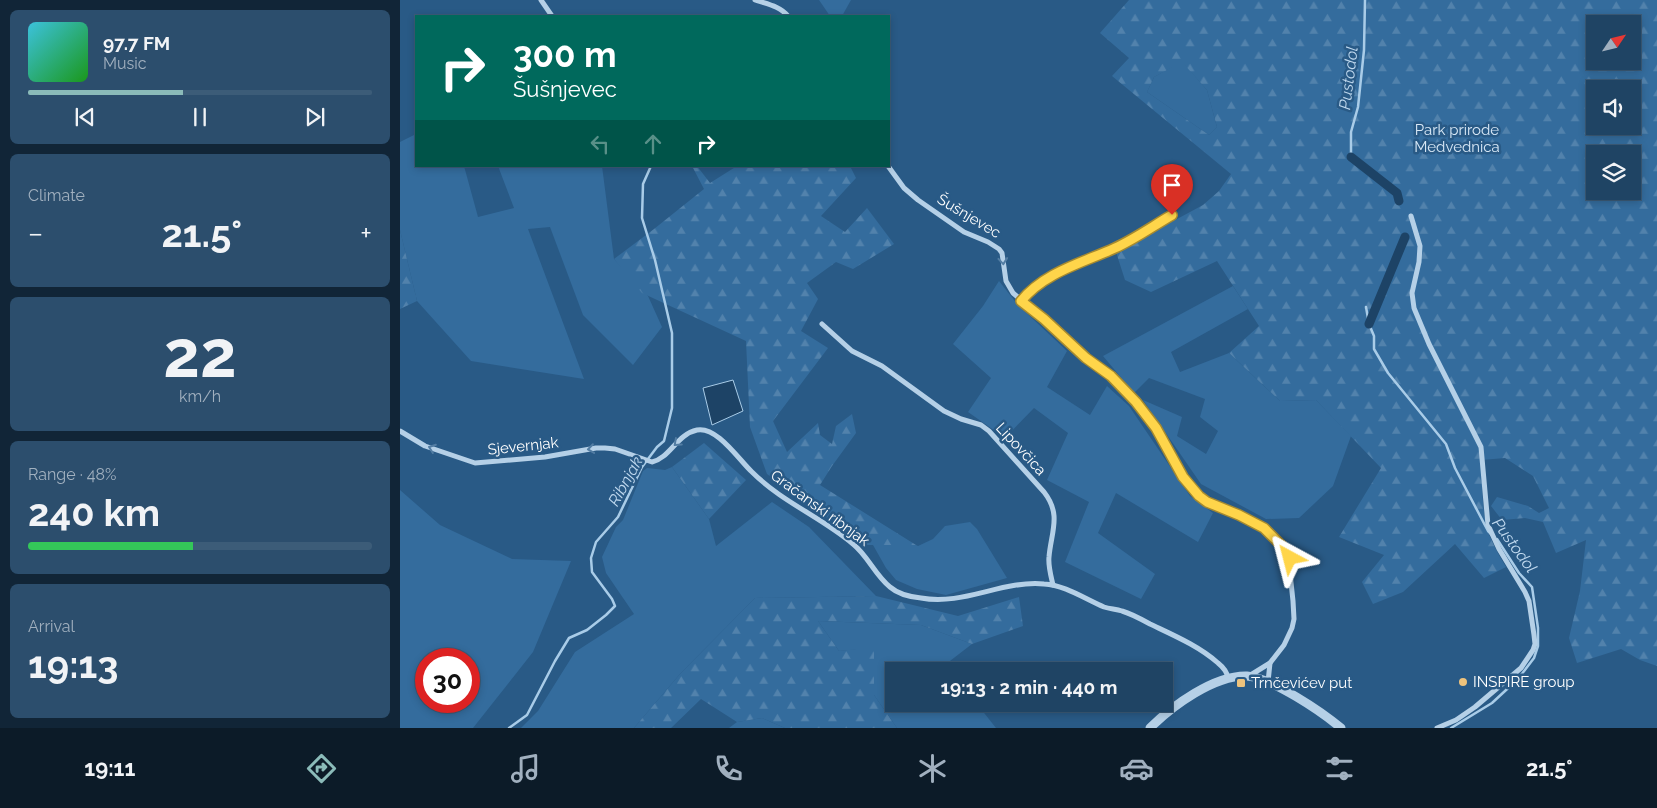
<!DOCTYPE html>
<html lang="en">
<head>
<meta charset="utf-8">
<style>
	body { margin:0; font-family:Raleway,sans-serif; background:#2c4e6d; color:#f1f3f6; height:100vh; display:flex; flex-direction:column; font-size:19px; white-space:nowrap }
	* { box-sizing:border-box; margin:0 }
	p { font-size:16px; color:#a1b0bf }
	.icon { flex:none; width:28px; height:28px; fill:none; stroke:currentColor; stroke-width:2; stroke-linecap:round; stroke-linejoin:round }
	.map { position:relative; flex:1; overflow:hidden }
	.panel { display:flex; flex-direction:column; gap:10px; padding:10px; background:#112537; width:400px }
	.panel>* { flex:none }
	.top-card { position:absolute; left:15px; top:15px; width:475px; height:152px; border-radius:0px; box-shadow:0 2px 8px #0003,0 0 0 1px #3c5c78; background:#00695c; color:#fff; overflow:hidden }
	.needle { width:32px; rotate:55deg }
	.buttons { position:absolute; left:1186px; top:15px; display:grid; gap:10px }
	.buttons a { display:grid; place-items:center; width:55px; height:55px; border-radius:0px; background:#1f4464; box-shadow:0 2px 8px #0003,0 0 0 1px #3c5c78; font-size:25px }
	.speed { position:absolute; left:15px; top:648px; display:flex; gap:10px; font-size:25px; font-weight:700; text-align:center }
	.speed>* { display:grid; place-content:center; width:65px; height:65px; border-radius:50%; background:#1f4464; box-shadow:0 2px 8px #0003,0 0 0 1px #3c5c78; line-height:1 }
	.speed .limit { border:8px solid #d22; background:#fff; color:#111 }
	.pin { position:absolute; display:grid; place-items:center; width:42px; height:42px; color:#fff; margin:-51px -21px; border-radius:50% 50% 50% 0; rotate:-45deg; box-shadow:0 0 5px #0007 }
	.pin .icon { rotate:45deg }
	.me { position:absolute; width:55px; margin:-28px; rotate:322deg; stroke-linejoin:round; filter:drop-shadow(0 0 4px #0008) }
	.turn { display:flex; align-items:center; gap:18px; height:105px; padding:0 15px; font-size:22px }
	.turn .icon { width:65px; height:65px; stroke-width:2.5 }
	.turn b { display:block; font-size:35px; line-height:42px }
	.lanes { display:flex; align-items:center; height:48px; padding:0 15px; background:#0003; justify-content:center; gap:25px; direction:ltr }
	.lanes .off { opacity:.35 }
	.big { font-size:38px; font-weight:700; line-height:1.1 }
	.panel .tile { flex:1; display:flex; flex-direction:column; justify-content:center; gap:8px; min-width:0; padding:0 18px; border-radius:8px; background:#2c4e6d }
	.panel .dial { align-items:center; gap:0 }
	.dial b { font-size:65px; line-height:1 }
	.song { display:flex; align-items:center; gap:15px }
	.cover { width:60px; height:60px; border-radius:8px; background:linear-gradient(135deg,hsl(190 70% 55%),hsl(120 70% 35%)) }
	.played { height:5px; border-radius:2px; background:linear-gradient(90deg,#8bbbb9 45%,#3c5c78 45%) }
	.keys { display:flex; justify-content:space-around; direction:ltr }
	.heat { display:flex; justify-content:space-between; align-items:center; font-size:28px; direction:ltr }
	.charge { height:8px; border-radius:4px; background:linear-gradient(90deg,#34c759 48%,#3c5c78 0) }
	.trip { position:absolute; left:485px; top:662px; width:288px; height:50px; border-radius:0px; background:#1f4464; box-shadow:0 2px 8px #0003,0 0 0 1px #3c5c78; font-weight:700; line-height:50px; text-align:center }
	.menu { display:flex; height:80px; justify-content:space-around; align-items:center; background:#0c1b28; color:#a1b0bf }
	.menu .icon { width:35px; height:35px }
	.menu .active { color:#8bbbb9 }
	.menu b { font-size:22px; color:#f1f3f6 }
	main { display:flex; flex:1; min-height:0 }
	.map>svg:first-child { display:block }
</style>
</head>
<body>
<main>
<section class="panel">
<div class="tile">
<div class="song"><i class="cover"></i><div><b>97.7 FM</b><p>Music</p></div></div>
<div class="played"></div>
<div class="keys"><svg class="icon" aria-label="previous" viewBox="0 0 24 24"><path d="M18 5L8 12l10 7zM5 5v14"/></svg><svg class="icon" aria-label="pause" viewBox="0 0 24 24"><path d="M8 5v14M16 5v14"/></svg><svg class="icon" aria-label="next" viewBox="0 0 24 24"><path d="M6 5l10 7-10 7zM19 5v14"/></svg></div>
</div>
<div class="tile"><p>Climate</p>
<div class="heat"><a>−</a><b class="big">21.5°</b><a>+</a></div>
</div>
<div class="tile dial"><b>22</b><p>km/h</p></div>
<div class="tile"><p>Range · 48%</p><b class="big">240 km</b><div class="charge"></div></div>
<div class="tile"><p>Arrival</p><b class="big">19:13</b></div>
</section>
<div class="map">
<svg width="1257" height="728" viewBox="0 0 1257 728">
	<defs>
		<pattern id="forest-firs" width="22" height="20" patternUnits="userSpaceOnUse" patternTransform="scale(1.25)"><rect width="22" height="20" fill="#346c9d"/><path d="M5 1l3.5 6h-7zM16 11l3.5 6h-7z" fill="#5282ac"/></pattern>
	</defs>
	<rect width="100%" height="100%" fill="#295a86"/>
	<g fill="#346c9d" fill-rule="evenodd">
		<polygon points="419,0 451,0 442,16 430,16"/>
		<polygon points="782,61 807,90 817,127 809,135 747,92 754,77"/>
		<polygon points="16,134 16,166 64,166 78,217 114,208 98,166 202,166 214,259 248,296 262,327 233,365 183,315 150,227 128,229 184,379 71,361 17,301 0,230 0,142"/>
		<polygon points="599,281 618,305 667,351 647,387 690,415 707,386 729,406 790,496 813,513 798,542 716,493 698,533 755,574 741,599 665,562 689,502 647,480 668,433 634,408 605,438 568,412 591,378 553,344 583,306"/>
		<polygon points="833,286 848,309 771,352 780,372 829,353 880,401 916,400 951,436 933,486 899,518 866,519 801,484 743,400 782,417 777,436 806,454 818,431 800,417 805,399 749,378 734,393 703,356"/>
		<polygon points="272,467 309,519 316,546 372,502 409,527 476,596 355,598 280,674 234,728 121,728 138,711 175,652 234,614 206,573 202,557 216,527 223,520 243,471 247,468 265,470"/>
		<path d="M0 490 40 525 112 559 171 561 133 652 73 728H0ZM26 659H69V701H26Z"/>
		<polygon points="570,522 577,529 607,578 546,595 517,589 496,580 486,568 473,545 516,545 518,546 533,539 545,526"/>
		<polygon points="418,621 521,625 572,644 546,664 551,671 494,671 494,704 577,704 596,728 497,728 474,695 474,648 439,651"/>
		<polygon points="362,718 385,728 329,728 337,722"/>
	</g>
	<g fill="url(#forest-firs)" fill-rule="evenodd">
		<path d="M729 0H1257V666L1240 660 1221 649 1177 663 1169 638 1180 591 1186 540 1156 553 1143 522 1125 518 1102 520 1091 506 1097 497 1128 506 1139 513 1149 508 1133 476 1105 458 1081 460C1082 480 1082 513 1088 532 1093 544 1099 556 1106 567L1084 578 1055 544 1003 592 973 604 962 582 984 555 939 537 981 468 916 400 880 401 829 353 859 326 817 261 751 292 725 280 716 252 803 205 819 191 831 174 712 76 729 58 700 33ZM1195 24H1232V61H1195ZM782 62 807 90 817 127 809 135 747 92 754 77ZM1195 89H1232V126H1195ZM1195 154H1232V191H1195Z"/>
		<polygon points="292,166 297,166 310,183 337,166 450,166 456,178 421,216 445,232 467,208 494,244 453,269 436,262 407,283 418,299 401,331 428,348 373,421 387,452 418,423 420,435 432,444 436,426 452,414 456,433 432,466 420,485 516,545 464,545 367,474 350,427 346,341 242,293 214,259 254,229 304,189"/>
		<polygon points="0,230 17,301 0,309"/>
		<polygon points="304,443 346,480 309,519 272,467"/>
		<polygon points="476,596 558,616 619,597 623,626 572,644 521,625 418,621 439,651 474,647 474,695 497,728 385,728 362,718 337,722 301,699 271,728 234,728 280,674 355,598"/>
	</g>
	<polygon fill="#1d4366" stroke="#a9cce8" points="333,380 343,411 312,425 303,388"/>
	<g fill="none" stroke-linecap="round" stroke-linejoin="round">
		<g stroke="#a9cce8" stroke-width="2.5">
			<polyline points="951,157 951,132 958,107 964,50 965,0"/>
			<polyline points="966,307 969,324 974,336 974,349 988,373 1046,444 1055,468 1088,531 1091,534"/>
			<polyline points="109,728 127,715 155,661 169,638 187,630 206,615 215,606 212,599 192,572 191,558 196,542 218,517 242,467 257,447 264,441 272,408 272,333 255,260 242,218 243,184 251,166"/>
			<polyline points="1051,728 1092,703 1118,679 1134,658 1138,646 1138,628 1132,587 1119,573 1097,539"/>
		</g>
		<g stroke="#1d4366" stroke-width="9">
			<polyline points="951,157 997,193 999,201"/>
			<polyline points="969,324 1005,237"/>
		</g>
		<g stroke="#b5d0e7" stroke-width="5">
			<polyline points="141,0 152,16"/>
			<path d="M355 0C367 4 380 6 388 16"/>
			<polyline points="488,166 504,188 518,200 564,232 588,242 599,249 602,253 606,281 613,293 644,319 668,343 711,377 736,402 756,428 783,477 799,496 815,506 839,515 856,523 863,528 887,551 890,559 890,573 893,601 894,619 892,628 884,645 870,663 849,676"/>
			<polyline points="1011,216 1020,246 1019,262 1012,293 1014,308 1029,344 1081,447 1088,525 1099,549 1125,592 1129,601 1134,635 1135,644 1133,650 1121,668 1075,707 1056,720 1037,728"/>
			<path d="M621 301C645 272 682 263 715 248 735 239 753 226 772 215"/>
			<path d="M422 324 452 351 482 366 544 411 561 419 581 425 589 431 644 492C662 515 651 532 649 557 648 566 651 576 653 585"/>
			<path d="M0 431 25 446 75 463 145 457 196 448H205L215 449 252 462C270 458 277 434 297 430 317 426 339 460 352 472 382 502 421 517 453 544 468 556 475 575 490 587 498 594 511 597 521 598 563 606 602 580 644 584 665 585 685 599 704 607 710 609 716 609 722 611 732 614 741 619 750 624 773 635 799 646 818 663 823 667 827 672 828 678"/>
			<polyline points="868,682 870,663"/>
		</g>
		<path stroke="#b5d0e7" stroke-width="9" d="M750 728C772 706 814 675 847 676 872 678 922 712 941 728"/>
	</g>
	<defs><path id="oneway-chevron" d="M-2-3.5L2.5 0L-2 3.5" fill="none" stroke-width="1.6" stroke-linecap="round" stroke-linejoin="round" transform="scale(1.25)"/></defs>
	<g stroke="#537da3">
		<use href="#oneway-chevron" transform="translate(603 261) rotate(85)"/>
		<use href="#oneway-chevron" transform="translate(277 443) rotate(138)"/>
		<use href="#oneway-chevron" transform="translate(32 448) rotate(-160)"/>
		<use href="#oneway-chevron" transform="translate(191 449) rotate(172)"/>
	</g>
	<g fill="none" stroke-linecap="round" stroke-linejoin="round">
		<defs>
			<path id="route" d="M772 215C753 226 735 239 715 248 682 263 645 272 621 301L644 319 686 358 711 376 736 402 756 428 783 477 799 496 807 502 839 515 864 528 887 551 890 558"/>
		</defs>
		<use href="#route" stroke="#a68a30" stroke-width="12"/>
		<use href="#route" stroke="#ffd54a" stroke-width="9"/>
	</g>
	<g fill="#eec37c" stroke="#295a86" stroke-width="2">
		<circle cx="1063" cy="682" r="5"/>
		<rect x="836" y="678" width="10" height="10" rx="2.5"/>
	</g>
	<g text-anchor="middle" stroke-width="5" stroke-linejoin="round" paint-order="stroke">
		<g font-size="15" fill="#d8e8f6" stroke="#295a86">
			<text x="1057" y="135">Park prirode<tspan x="1057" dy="17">Medvednica</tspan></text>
		</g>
		<g font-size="15" fill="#fff" stroke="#295a86">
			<text transform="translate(569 216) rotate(31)" y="5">Šušnjevec</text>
			<text transform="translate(123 446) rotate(-6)" y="5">Sjevernjak</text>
			<text transform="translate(621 449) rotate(47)" y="5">Lipovčica</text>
			<text transform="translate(420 508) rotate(36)" y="5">Gračanski ribnjak</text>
		</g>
		<g font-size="15" fill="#fff" stroke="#295a86" text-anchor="start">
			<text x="1073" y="687">INSPIRE group</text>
			<text x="851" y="688">Trnčevićev put</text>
		</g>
		<g font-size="16" font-style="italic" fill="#c0d9ef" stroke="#295a86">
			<text transform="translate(948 78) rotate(-83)" y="6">Pustodol</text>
			<text transform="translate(225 481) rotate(-61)" y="6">Ribnjak</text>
			<text transform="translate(1115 545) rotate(54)" y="6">Pustodol</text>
		</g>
	</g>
</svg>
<div class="buttons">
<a><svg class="needle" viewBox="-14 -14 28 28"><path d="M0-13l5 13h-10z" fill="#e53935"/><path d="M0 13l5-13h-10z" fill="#a1b0bf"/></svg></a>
<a><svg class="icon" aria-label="sound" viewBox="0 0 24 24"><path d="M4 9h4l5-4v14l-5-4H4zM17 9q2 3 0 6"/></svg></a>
<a><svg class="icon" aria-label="layers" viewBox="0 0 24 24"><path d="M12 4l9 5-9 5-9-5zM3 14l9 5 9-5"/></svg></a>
</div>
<div class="speed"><div class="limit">30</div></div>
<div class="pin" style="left:772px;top:215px;background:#d93025"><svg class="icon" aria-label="arrive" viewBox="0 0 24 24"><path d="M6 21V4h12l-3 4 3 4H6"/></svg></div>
<svg class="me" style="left:890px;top:558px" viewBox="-20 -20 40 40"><path d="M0-17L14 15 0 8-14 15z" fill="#ffd54a" stroke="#fff" stroke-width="4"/></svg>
<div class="trip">19:13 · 2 min · 440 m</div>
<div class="top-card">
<div class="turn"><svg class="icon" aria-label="right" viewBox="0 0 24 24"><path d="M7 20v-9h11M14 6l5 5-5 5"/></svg><div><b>300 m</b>Šušnjevec</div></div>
<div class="lanes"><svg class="icon off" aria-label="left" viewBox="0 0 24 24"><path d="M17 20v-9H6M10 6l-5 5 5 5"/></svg><svg class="icon off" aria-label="ahead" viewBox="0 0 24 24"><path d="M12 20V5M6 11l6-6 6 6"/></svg><svg class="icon" aria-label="right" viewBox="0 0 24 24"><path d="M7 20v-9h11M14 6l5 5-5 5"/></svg></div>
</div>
</div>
</main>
<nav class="menu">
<b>19:11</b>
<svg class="icon active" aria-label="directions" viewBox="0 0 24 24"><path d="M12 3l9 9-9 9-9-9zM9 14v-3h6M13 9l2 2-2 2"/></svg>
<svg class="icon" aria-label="music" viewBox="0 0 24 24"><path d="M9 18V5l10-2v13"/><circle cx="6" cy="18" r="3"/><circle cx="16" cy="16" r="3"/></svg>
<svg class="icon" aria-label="phone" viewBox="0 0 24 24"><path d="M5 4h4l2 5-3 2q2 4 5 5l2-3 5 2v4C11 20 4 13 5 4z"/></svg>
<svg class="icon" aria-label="climate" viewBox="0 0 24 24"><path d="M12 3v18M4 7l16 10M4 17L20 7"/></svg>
<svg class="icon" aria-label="car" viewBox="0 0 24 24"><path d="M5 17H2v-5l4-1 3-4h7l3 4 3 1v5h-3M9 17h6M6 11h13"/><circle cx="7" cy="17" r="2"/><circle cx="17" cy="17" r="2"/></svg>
<svg class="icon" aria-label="filters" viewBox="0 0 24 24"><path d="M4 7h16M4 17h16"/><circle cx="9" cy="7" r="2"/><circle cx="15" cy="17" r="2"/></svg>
<b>21.5°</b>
</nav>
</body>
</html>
